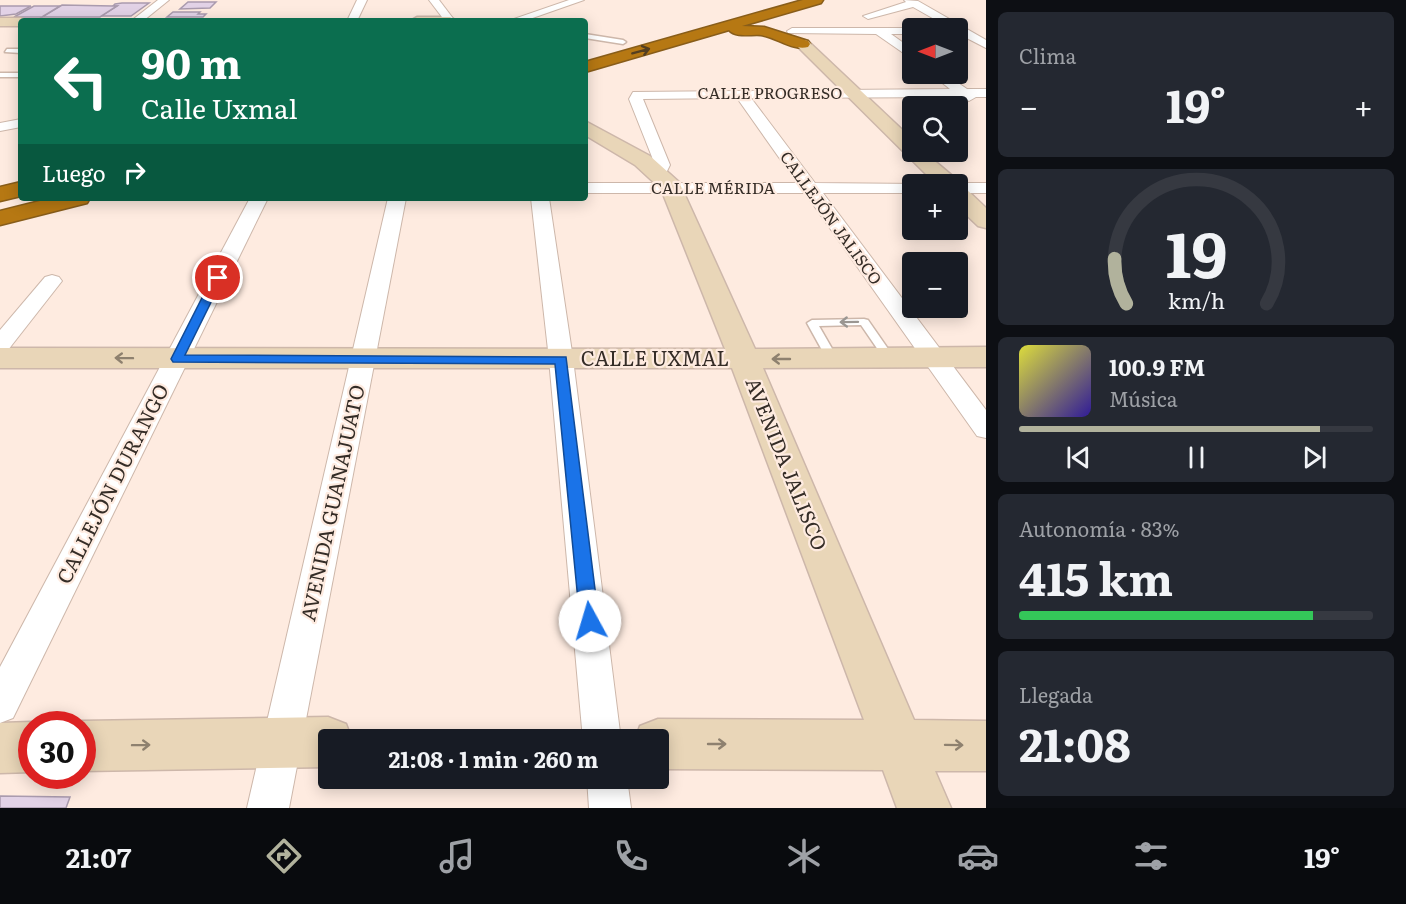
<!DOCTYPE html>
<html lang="es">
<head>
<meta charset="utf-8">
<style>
	body { margin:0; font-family:Literata,serif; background:#242831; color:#f1f3f6; height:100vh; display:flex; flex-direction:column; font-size:22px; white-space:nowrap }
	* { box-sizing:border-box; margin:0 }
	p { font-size:20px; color:#9ea1a6 }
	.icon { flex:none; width:33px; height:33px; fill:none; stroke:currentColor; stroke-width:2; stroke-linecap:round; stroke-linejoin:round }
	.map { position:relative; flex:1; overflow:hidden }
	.drawer { display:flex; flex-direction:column; gap:12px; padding:12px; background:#0d0f14; width:420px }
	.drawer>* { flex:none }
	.hud { position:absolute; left:18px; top:18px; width:570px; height:183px; border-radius:6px; box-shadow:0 3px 15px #0003; background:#0b6e4f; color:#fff; overflow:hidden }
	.needle { width:39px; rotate:270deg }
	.buttons { position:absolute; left:902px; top:18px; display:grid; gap:12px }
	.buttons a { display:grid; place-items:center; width:66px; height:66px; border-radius:6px; background:#171b24; box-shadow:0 3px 15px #0003; font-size:30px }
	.speed { position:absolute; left:18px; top:711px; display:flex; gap:12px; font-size:30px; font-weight:700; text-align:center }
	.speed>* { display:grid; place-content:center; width:78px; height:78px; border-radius:50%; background:#171b24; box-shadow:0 3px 15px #0003; line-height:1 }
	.speed .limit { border:9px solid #d22; background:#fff; color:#111 }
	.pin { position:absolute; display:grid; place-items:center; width:51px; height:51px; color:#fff; margin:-26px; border:3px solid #fff; border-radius:50%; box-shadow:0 2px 6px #0007 }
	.me { position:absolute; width:66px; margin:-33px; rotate:354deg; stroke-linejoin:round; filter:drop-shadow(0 0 4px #0008) }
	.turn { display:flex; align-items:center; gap:21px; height:126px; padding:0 24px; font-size:27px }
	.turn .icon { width:78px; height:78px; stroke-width:2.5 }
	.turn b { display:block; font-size:42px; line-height:51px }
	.then { display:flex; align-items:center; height:57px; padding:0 24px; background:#0003; gap:12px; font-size:22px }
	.big { font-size:45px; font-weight:700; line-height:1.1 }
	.drawer .tile { flex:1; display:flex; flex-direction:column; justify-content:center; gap:9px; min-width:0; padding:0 21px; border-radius:9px; background:#242831 }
	.drawer .dial { align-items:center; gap:0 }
	.dial svg { height:156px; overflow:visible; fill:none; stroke:#363941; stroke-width:7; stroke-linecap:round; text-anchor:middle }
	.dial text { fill:#f1f3f6; stroke:none }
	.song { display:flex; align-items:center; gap:18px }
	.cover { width:72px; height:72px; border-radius:9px; background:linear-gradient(135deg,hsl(60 70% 55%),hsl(250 70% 35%)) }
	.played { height:6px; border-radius:3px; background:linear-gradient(90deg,#b1b29c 85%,#363941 85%) }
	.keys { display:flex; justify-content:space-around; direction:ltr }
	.heat { display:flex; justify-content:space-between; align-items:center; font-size:33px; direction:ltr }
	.charge { height:9px; border-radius:4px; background:linear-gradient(90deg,#34c759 83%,#363941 0) }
	.trip { position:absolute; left:318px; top:729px; width:351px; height:60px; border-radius:6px; background:#171b24; box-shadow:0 3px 15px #0003; font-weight:700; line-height:60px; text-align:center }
	.tab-bar { display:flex; height:96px; justify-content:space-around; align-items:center; background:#090b0e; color:#9ea1a6 }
	.tab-bar .icon { width:42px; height:42px }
	.tab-bar .on { color:#b1b29c }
	.tab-bar b { font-size:27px; color:#f1f3f6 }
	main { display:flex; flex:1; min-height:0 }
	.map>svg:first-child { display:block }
</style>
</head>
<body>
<main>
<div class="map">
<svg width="986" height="808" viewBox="0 0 986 808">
	<rect width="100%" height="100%" fill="#feebe0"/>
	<g fill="#e2d2e6" stroke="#aa9bae" stroke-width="1.5">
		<polygon points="188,2 216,2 210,8 180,9"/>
		<polygon points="122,3 149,3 131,16 101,16 117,6 113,6 115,4"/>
		<polygon points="62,5 113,6 117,6 100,17 42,17"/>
		<polygon points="0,6 31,6 16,14 0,16"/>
		<polygon points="34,6 60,6 42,17 14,17"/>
		<polygon points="173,12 200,12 198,14 206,14 203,17 167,17"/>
		<polygon points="0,796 70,797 66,808 0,808"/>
	</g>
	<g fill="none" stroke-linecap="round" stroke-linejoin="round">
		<defs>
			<g id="lane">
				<polygon points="585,34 623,40 626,42 623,44 585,38"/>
				<polygon points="7,49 21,49 21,53 5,52"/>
				<rect x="0" y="73" width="21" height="4"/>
				<polygon points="864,319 868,320 893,356 895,358 893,360 885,360 861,325 819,326 838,359 832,362 828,361 807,323 812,320"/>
			</g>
			<g id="street">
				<polygon points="158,0 169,0 143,21 131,21"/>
				<polygon points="357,0 367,0 357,21 347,21"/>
				<polygon points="429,0 439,0 455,21 445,21"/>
				<polygon points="569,0 584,0 524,21 508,21"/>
				<polygon points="904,0 918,1 986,40 986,48 957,33 957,28 950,28 913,7 868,19 863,16 906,2"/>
				<polygon points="792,28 915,28 912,28 912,34 891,34 912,49 912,59 876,34 788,33 787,31"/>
				<polygon points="931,74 945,74 967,89 986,89 986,97 976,97 969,101 961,97 751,98 815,183 918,184 912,184 912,193 823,193 986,410 986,438 977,436 805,193 585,193 585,183 797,183 737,98 643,99 670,165 665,175 653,175 651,172 654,165 652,157 629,99 633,92 950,89"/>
				<polygon points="21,119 21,127 0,131 0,123"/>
				<polygon points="957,183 986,183 986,193 957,193 957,184 951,184"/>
				<polygon points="250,198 268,198 13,718 0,723 0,667"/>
				<polygon points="388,198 406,198 289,808 247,808"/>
				<polygon points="531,198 549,198 573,359 621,740 583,740 549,359"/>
				<polygon points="52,275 59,277 62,281 8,350 0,352 0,330 45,277"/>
				<polygon points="587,778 627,778 631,808 589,808"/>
			</g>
			<g id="secondary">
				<polygon points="417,17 450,17 457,21 410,21"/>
				<polygon points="0,18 21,18 27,21 21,21 21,26 0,26"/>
				<polygon points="803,40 808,41 912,139 912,152 924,152 956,179 959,184 957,186 965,188 986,208 986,228 978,226 957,206 957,184 936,184 798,47 796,44 798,41"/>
				<polygon points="585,121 650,156 679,182 755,349 986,347 986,367 763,368 914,720 986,721 986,771 935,771 951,808 897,808 883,770 658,769 658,740 635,740 640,726 658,719 864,720 732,368 0,368 0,348 725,349 661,189 635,165 585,135"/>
				<polygon points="328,717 346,724 352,740 328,740 328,767 82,771 82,724 73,724 82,721"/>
				<polygon points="32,722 38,724 32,724 32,772 0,773 0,723"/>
			</g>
			<g id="highway">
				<path d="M803 0H823L821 3 742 26 764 27 808 41 810 44 808 47C793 51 776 37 761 35 751 34 736 38 729 30L585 72V62Z"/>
				<polygon points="21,182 21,196 0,201 0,187"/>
				<polygon points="52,198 90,198 87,203 0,225 0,211"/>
			</g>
		</defs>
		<use href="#lane" stroke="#cdb7aa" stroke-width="3"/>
		<use href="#street" stroke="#cdb7aa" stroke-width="2"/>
		<use href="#secondary" stroke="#cdb7aa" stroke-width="3"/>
		<use href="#highway" stroke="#885d1a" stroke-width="3"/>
		<use href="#lane" fill="#fff" fill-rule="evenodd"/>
		<use href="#street" fill="#fff" fill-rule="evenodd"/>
		<use href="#secondary" fill="#e9d6b8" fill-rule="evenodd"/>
		<use href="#highway" fill="#b67813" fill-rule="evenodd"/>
	</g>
	<defs><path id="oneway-shaft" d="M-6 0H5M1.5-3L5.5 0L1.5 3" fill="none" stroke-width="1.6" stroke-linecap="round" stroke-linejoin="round" transform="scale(1.5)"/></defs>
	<use stroke="#543f21" href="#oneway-shaft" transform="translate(641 51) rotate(-15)"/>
	<use stroke="#9a9692" href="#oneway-shaft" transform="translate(849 322) rotate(179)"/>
	<g stroke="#8e816f">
		<use href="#oneway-shaft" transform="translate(124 358) rotate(-179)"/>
		<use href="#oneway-shaft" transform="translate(781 359) rotate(180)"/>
		<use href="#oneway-shaft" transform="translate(717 744)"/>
		<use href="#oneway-shaft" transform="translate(141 745) rotate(-1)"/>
		<use href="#oneway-shaft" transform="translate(954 745) rotate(1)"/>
	</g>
	<polygon fill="#1a73e8" stroke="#114b97" stroke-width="1.5" points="218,275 223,278 185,355 566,357 599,621 596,626 590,629 583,626 580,621 555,364 173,362 171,359 212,278"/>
	<g text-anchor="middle" stroke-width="4.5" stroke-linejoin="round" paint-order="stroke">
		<g font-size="16" fill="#342c26" stroke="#feebe0">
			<text x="770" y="99">CALLE PROGRESO</text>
			<text x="713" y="194">CALLE MÉRIDA</text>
			<text transform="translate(831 218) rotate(54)" y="6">CALLEJÓN JALISCO</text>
		</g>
		<g font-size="20" fill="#342c26" stroke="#feebe0">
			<text x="655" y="366">CALLE UXMAL</text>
			<text transform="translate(786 464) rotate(68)" y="7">AVENIDA JALISCO</text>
			<text transform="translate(113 484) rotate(-63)" y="7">CALLEJÓN DURANGO</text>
			<text transform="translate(333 503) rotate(-78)" y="7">AVENIDA GUANAJUATO</text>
		</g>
	</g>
</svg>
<div class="buttons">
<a><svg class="needle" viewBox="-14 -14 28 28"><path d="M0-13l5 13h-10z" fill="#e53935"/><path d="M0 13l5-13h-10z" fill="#9ea1a6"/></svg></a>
<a><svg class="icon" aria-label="search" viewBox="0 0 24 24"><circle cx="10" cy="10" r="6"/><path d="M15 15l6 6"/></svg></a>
<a>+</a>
<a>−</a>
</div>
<div class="speed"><div class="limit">30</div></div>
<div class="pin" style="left:218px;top:278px;background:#d93025"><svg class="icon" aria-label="arrive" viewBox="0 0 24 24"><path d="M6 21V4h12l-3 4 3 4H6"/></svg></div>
<svg class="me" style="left:590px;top:621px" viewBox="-20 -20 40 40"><circle r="19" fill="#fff"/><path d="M0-13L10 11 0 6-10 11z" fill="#1a73e8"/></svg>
<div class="trip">21:08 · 1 min · 260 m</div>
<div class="hud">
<div class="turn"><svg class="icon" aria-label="left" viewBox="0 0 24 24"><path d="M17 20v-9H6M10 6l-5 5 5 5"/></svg><div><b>90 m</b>Calle Uxmal</div></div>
<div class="then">Luego<svg class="icon" aria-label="right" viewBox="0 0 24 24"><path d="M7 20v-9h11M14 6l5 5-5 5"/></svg></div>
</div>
</div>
<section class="drawer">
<div class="tile"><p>Clima</p>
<div class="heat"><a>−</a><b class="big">19°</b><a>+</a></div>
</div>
<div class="tile dial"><svg viewBox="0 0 100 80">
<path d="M14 69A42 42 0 1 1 86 69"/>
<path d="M14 69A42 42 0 0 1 8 46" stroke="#b1b29c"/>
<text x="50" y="56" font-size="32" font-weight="700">19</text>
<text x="50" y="72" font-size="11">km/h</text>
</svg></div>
<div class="tile">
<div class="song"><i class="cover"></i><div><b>100.9 FM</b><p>Música</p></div></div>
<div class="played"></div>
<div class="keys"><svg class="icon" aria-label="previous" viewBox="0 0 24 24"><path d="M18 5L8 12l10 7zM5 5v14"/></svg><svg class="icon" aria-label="pause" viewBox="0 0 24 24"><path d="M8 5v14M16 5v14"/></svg><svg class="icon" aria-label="next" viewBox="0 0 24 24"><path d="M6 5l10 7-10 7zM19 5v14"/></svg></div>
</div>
<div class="tile"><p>Autonomía · 83%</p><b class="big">415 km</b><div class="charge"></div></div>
<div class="tile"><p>Llegada</p><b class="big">21:08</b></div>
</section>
</main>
<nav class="tab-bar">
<b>21:07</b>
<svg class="icon on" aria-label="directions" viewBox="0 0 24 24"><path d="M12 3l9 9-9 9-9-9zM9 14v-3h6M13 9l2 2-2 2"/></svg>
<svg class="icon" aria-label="music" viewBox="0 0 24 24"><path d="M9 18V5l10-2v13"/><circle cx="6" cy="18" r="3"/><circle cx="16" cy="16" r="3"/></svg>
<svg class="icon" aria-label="phone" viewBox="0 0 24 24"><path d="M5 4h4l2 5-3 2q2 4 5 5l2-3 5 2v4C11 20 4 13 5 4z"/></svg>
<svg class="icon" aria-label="climate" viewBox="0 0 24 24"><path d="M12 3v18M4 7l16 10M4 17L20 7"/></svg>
<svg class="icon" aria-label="car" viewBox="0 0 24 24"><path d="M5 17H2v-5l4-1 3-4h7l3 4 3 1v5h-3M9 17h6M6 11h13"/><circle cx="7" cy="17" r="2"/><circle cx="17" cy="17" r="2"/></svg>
<svg class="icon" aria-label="filters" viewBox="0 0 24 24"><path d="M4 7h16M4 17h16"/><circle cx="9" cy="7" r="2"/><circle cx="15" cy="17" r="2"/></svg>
<b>19°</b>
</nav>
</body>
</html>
